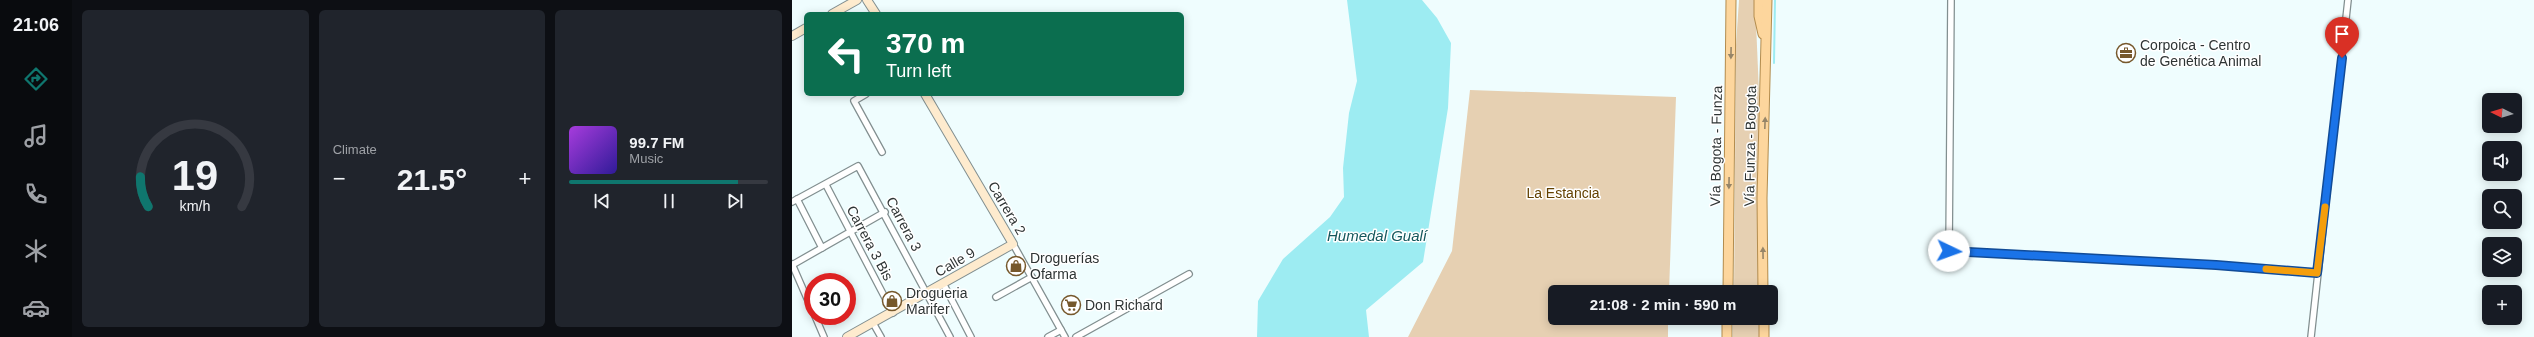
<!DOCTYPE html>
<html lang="en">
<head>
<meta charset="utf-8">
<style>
	body { margin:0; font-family:Arial,sans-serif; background:#20242c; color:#f1f3f6; height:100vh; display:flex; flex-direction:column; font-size:15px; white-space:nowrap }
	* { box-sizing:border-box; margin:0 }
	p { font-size:13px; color:#9ea1a6 }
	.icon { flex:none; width:22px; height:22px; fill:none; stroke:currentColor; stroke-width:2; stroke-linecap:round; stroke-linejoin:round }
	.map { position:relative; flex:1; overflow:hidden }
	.panel { display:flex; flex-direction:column; gap:10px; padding:10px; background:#0d0f14; width:720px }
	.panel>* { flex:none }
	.top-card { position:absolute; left:12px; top:12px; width:380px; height:84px; border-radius:6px; box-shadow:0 2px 10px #0003; background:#0b6e4f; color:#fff; overflow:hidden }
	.needle { width:26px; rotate:275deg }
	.fabs { position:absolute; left:1690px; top:93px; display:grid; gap:8px }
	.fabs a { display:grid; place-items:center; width:40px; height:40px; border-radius:6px; background:#171b24; box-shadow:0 2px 10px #0003; font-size:20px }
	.speed { position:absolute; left:12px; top:273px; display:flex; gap:8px; font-size:20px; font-weight:700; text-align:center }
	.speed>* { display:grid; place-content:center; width:52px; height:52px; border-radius:50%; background:#171b24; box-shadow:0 2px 10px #0003; line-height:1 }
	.speed .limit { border:6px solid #d22; background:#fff; color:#111 }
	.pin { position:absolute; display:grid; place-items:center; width:34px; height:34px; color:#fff; margin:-41px -17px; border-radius:50% 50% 50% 0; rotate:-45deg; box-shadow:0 0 4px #0007 }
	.pin .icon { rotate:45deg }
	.me { position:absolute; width:44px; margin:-22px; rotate:93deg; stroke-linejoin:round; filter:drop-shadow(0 0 3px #0008) }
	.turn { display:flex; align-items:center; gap:14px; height:84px; padding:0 16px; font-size:18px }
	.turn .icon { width:52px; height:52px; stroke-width:2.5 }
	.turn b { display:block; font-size:28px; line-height:34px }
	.big { font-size:30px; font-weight:700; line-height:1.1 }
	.panel .tile { flex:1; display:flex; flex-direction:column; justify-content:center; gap:6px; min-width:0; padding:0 14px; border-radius:6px; background:#20242c }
	.panel .dial { align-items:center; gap:0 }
	.dial svg { height:104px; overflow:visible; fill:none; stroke:#363941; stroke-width:7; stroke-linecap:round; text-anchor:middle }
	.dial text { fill:#f1f3f6; stroke:none }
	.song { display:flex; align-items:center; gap:12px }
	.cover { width:48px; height:48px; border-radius:6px; background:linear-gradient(135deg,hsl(280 70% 55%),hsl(250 70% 35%)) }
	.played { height:4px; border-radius:2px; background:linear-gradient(90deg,#0f766e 85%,#363941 85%) }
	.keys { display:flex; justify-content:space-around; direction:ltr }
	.heat { display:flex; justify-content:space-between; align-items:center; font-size:22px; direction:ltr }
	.panel .tiles { flex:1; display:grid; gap:10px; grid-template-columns:repeat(3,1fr) }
	.trip { position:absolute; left:756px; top:285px; width:230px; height:40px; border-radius:6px; background:#171b24; box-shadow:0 2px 10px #0003; font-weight:700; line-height:40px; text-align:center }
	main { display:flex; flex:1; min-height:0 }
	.menu { display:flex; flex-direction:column; width:72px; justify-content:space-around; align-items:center; background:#090b0e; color:#9ea1a6 }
	.menu .icon { width:28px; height:28px }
	.menu .on { color:#0f766e }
	.menu b { font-size:18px; color:#f1f3f6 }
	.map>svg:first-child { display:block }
</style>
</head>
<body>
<main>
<nav class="menu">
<b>21:06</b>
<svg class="icon on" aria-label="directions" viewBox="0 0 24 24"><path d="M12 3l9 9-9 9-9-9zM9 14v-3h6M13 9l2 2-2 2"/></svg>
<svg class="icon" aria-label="music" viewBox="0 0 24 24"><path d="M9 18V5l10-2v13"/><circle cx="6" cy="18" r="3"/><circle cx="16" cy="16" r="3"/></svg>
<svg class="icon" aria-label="phone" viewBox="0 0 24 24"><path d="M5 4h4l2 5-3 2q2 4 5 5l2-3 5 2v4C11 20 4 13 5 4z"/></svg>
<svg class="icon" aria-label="climate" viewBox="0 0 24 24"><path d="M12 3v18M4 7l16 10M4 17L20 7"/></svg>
<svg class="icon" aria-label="car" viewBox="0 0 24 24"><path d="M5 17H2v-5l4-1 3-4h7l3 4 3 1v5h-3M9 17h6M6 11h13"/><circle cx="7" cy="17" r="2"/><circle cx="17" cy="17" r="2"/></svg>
</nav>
<section class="panel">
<div class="tiles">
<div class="tile dial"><svg viewBox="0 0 100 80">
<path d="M14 69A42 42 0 1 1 86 69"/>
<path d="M14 69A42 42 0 0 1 8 46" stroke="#0f766e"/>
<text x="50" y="56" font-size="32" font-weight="700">19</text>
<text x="50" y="72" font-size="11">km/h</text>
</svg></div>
<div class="tile"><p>Climate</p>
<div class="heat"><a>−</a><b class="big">21.5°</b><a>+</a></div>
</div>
<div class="tile">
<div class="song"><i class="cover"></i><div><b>99.7 FM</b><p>Music</p></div></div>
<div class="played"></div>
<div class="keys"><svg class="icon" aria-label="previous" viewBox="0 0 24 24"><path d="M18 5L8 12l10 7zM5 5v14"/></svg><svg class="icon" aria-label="pause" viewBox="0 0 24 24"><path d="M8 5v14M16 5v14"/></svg><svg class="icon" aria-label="next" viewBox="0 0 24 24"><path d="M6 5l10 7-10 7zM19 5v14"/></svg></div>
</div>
</div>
</section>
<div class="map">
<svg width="1742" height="337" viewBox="0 0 1742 337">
	<rect width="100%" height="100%" fill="#effdfe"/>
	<g fill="#e6d0b2">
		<polygon points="947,0 963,0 968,116 968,292 942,292 944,45"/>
		<polygon points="678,90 884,97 877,292 763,292 763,318 876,318 876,337 616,337 660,251"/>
		<rect x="941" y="318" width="28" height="19"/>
	</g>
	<polygon fill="#9decf2" points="555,0 630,0 645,18 659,43 656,108 631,262 574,310 577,337 465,337 466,301 491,259 538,217 552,197 551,168 557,113 565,81"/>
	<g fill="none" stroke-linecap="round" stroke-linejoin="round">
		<polyline stroke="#9decf2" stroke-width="2" points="982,63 983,0"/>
		<defs>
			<g id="minor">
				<polyline points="1159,0 1157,251 1424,265 1525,273"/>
				<polyline points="74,94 62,101 90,152"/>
				<polyline points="34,185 101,313"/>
				<polyline points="5,199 30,248"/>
				<polyline points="0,202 66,166 158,337"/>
				<polyline points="221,244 273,337"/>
				<polyline points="0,264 21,312"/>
				<polyline points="0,265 93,212"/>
				<polyline points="151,283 179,337"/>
				<polyline points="204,297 240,277"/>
				<polyline points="23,316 32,337"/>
				<polyline points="81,323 89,337"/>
				<polyline points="256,337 269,330"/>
				<polyline points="284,337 397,274"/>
				<polyline points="1519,337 1556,0"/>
			</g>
			<g id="secondary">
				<polyline points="75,0 84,14"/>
				<polyline points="40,14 65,0"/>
				<polyline points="0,36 14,28"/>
				<polyline points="55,337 221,244 133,94"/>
			</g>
			<g id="primary">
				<polyline points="967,0 967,16 971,34"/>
				<polyline points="936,292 939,0"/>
				<polyline points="971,292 970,198 975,0"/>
				<polyline points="972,318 972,337"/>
				<polyline points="935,337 935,318"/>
			</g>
		</defs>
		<use href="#minor" stroke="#828f90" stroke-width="8"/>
		<use href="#secondary" stroke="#828f90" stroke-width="10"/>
		<use href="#primary" stroke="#b38c4e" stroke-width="11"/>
		<use href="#minor" stroke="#fff" stroke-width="5.5"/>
		<use href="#secondary" stroke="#feebce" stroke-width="8"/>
		<use href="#primary" stroke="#fdd69d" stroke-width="9"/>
	</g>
	<defs><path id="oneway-solid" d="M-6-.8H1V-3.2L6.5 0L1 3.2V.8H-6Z"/></defs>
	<g fill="#968568">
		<use href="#oneway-solid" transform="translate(939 53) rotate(91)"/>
		<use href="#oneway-solid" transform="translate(973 123) rotate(-88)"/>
		<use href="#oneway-solid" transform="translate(937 183) rotate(91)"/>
		<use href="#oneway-solid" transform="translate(971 253) rotate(-91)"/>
	</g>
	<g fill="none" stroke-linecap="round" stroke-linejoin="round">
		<defs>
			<polyline id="route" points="1157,251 1424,265 1525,273 1550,58"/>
		</defs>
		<use href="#route" stroke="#114b97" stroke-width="10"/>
		<use href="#route" stroke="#1a73e8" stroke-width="7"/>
		<polyline stroke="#f59e0b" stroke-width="7" points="1474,269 1525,273 1533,207"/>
	</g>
	<defs>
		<symbol id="office-ring" viewBox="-11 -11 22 22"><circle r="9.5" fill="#fff" stroke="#76582c" stroke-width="1.5"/><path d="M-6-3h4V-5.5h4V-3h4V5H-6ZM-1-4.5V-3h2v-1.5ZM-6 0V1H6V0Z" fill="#76582c"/></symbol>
		<symbol id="shop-ring" viewBox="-11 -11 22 22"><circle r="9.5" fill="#fff" stroke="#76582c" stroke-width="1.5"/><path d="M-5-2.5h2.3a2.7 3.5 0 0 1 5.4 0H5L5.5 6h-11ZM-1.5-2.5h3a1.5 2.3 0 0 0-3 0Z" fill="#76582c"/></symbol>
		<symbol id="supermarket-ring" viewBox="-11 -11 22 22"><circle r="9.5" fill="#fff" stroke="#76582c" stroke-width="1.5"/><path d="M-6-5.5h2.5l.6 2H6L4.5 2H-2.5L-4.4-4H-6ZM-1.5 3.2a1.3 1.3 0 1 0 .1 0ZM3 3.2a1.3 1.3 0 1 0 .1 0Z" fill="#76582c"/></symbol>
	</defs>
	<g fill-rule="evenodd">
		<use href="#office-ring" x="1323" y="42" width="22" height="22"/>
		<use href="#shop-ring" x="213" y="255" width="22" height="22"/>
		<use href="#shop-ring" x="89" y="290" width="22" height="22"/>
		<use href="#supermarket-ring" x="268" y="294" width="22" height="22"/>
	</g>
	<g text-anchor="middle" stroke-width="3" stroke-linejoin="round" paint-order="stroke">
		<g font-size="14" fill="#2e3434" stroke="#fff" text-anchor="start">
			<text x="1348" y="50">Corpoica - Centro<tspan x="1348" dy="16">de Genética Animal</tspan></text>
			<text x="238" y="263">Droguerías<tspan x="238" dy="16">Ofarma</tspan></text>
			<text x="114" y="298">Drogueria<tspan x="114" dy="16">Marifer</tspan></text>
			<text x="293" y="310">Don Richard</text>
		</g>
		<g font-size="14" fill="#2e3434" stroke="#fff">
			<text transform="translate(924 146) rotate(-89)" y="5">Vía Bogota - Funza</text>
			<text transform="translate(958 146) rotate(-89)" y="5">Vía Funza - Bogota</text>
			<text transform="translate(215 208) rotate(59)" y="5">Carrera 2</text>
			<text transform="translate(112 224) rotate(62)" y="5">Carrera 3</text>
			<text transform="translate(78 243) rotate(62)" y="5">Carrera 3 Bis</text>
			<text transform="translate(163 262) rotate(-30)" y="5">Calle 9</text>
		</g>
		<g font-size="14" fill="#634000" stroke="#fff">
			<text x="771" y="198">La Estancia</text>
		</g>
		<g font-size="15" font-style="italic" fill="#13575c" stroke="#fff">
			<text x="585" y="241">Humedal Gualí</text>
		</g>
	</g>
</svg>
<div class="fabs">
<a><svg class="needle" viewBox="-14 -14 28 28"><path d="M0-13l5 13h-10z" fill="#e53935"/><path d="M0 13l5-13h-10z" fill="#9ea1a6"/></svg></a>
<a><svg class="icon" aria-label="sound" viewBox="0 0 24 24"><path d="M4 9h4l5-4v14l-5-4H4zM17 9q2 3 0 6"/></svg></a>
<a><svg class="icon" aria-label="search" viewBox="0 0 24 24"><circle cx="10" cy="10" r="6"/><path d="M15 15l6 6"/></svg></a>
<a><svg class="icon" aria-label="layers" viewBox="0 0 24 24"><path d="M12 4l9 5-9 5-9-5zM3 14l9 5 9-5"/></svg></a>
<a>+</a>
</div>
<div class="speed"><div class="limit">30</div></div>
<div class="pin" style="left:1550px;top:58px;background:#d93025"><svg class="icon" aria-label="arrive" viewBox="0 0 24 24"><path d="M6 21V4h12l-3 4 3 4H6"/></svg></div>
<svg class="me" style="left:1157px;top:251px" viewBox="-20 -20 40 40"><circle r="19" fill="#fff"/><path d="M0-13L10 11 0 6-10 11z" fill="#1a73e8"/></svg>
<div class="trip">21:08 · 2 min · 590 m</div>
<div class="top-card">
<div class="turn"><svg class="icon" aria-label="left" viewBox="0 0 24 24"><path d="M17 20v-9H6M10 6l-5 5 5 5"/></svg><div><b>370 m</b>Turn left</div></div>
</div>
</div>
</main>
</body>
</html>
